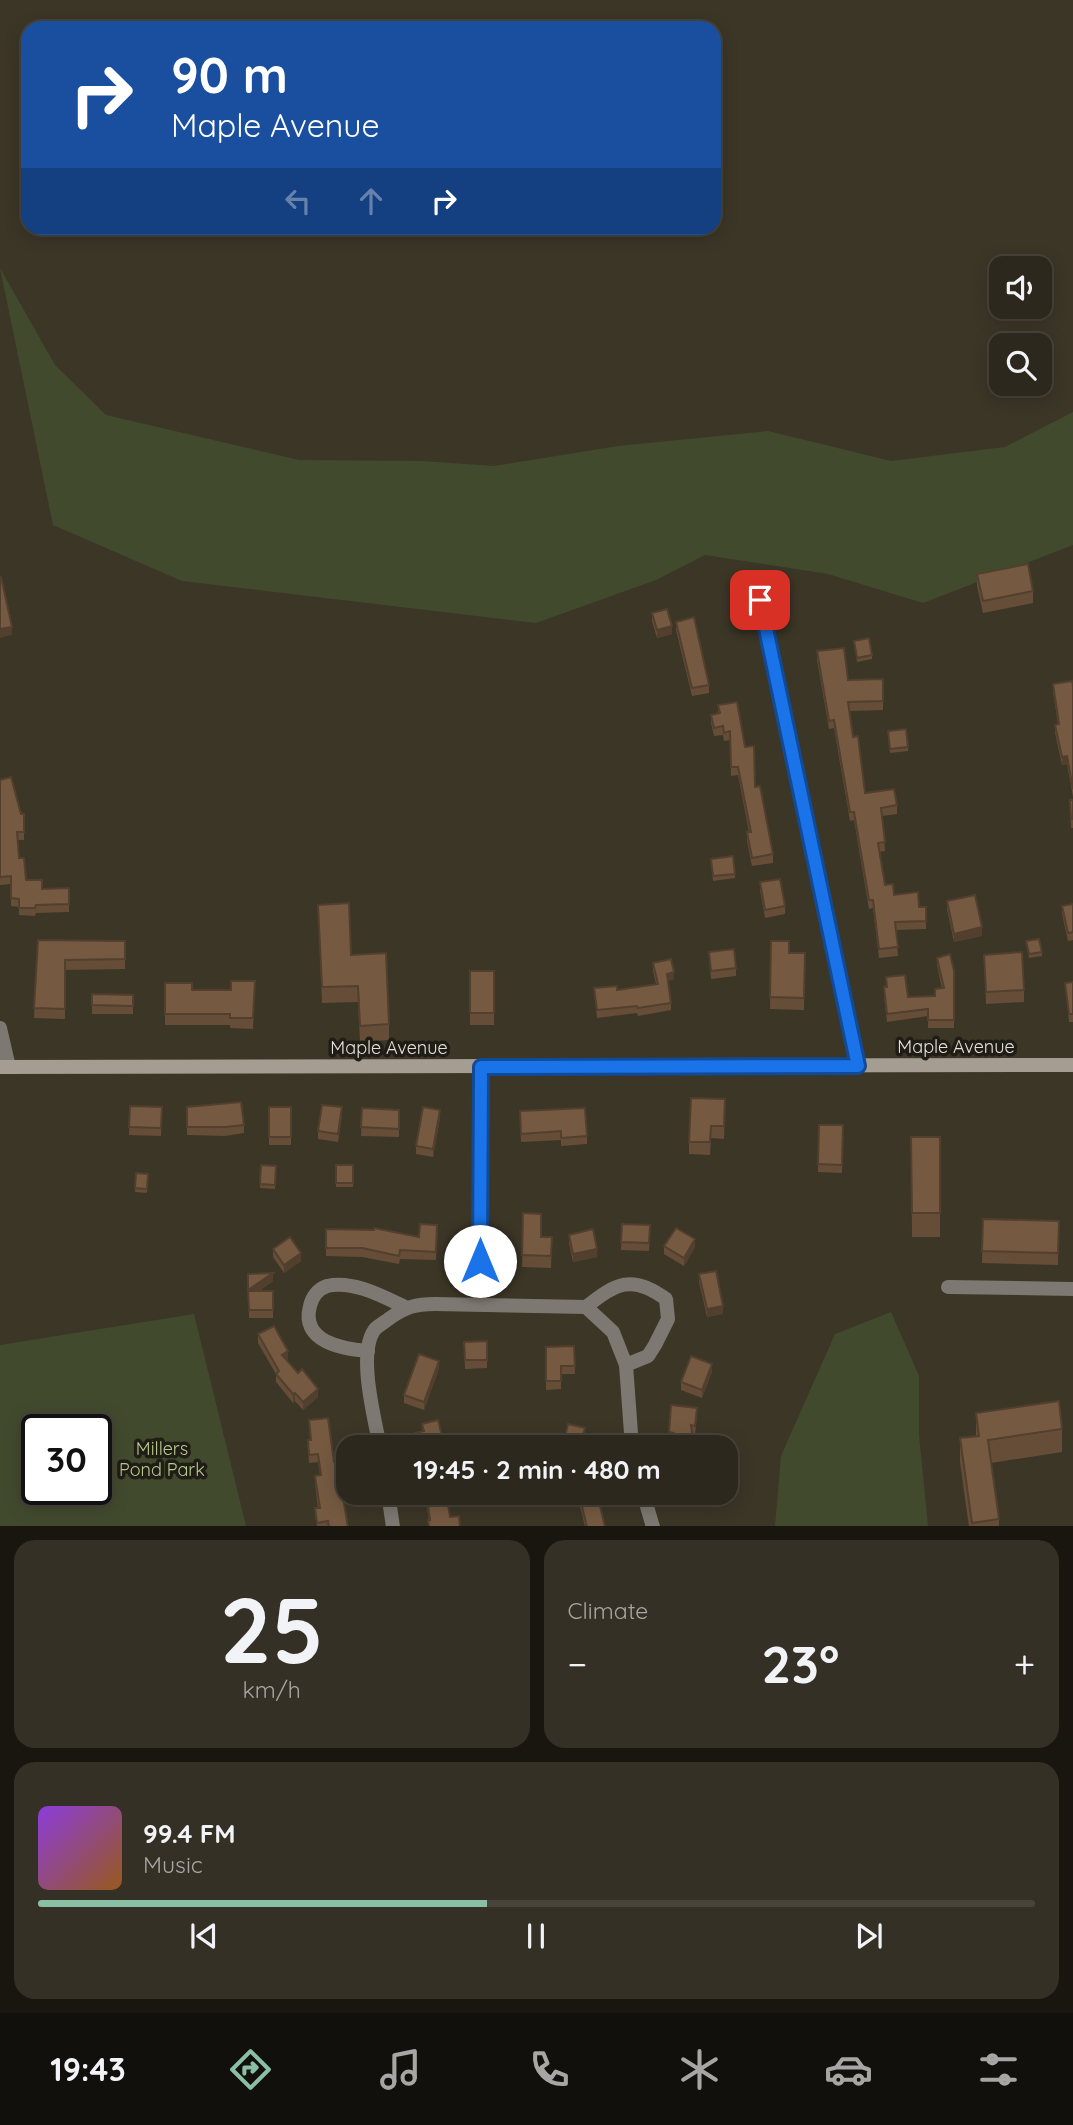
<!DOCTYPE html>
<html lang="en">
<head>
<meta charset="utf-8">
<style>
	body { margin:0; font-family:Quicksand,sans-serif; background:#353026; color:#f1f3f6; height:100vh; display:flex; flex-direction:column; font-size:26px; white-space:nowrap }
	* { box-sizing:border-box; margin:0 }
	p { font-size:23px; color:#a7a6a4 }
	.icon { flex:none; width:38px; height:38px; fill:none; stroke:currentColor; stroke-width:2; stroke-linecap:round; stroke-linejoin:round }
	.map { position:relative; height:1526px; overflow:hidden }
	.drawer { display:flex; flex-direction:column; gap:14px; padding:14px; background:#191610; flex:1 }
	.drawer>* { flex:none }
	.top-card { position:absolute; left:21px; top:21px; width:700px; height:214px; border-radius:21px; box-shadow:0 4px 18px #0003,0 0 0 2px #48443b; background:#1a4fa0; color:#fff; overflow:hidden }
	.buttons { position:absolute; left:989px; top:256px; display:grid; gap:14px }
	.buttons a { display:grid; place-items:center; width:63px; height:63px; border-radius:14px; background:#2d281d; box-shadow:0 4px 18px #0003,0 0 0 2px #48443b; font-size:35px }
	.speed { position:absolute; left:21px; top:1414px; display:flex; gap:14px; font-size:35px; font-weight:700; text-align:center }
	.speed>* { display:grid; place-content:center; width:91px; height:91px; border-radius:50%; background:#2d281d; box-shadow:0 4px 18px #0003,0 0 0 2px #48443b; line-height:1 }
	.speed .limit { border:4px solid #111; border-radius:10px; background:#fff; color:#111 }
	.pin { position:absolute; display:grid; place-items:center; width:60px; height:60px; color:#fff; margin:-30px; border-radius:14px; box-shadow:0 4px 10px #0006 }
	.me { position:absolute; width:77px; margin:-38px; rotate:0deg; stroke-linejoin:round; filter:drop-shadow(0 0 5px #0008) }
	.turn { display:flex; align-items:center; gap:24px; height:147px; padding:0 35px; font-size:32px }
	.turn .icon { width:91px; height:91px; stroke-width:2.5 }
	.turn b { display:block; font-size:49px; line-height:60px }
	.lanes { display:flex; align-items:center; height:66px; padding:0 35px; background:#0003; justify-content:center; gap:35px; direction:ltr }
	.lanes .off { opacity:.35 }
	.big { font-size:52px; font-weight:800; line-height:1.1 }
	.drawer .widget { flex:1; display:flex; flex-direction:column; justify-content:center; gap:10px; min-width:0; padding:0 24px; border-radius:21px; background:#353026 }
	.drawer .dial { align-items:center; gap:0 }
	.dial b { font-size:91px; line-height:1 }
	.song { display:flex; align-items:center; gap:21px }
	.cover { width:84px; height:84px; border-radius:10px; background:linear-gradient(135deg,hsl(270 70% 55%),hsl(30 70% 35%)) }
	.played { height:7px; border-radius:4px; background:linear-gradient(90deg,#8abfa5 45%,#48443b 45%) }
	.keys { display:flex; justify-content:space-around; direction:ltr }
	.heat { display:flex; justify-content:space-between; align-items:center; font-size:38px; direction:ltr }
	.drawer .tiles { flex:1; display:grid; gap:14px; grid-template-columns:1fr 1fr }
	.widget:last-child { grid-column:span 2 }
	.trip { position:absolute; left:336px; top:1435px; width:402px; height:70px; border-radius:21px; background:#2d281d; box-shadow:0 4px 18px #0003,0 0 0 2px #48443b; font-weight:800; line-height:70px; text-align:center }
	.menu { display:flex; height:112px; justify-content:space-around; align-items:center; background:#12100c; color:#a7a6a4 }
	.menu .icon { width:49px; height:49px }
	.menu .selected { color:#8abfa5 }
	.menu b { font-size:32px; color:#f1f3f6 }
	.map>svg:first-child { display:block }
</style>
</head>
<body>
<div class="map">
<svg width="1073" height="1527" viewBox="0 0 1073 1527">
	<rect width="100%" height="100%" fill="#3c3627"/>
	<g fill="#424a2e" fill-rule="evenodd">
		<polygon points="0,268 55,365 106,415 299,460 422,461 494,466 618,446 768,431 891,461 1005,447 1073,412 1073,545 923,603 828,574 705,555 656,580 536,623 182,581 53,525"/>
		<polygon points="891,1312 919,1376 919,1435 928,1526 775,1526 781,1456 835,1334"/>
		<path d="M194 1314 246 1526H0V1345ZM37 1430H96V1489H37Z"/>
	</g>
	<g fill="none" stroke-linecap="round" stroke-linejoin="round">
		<g stroke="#7d7871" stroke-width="14">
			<polyline points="760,600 858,1066"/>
			<polyline points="0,1028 9,1067"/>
			<polyline points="948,1287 1073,1289"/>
			<polyline points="480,1304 481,1067"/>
			<path d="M586 1307C616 1283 632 1274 666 1299L668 1319 655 1345 648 1356 626 1365"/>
			<path d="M368 1351C343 1349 300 1342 310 1306 312 1297 318 1289 327 1286 353 1280 382 1296 405 1307"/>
			<path d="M380 1447C375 1420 356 1350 376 1328 380 1325 386 1321 390 1318 405 1307 416 1304 435 1304L586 1307 613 1332 626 1365 632 1447"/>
			<polyline points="388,1493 393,1527"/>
			<polyline points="643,1493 653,1527"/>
		</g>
		<polyline stroke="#a59c92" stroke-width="14" points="0,1067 1073,1065"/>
	</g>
	<g fill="#654d38">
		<polygon points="977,574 1033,591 1033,603 983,613 977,586"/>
		<polygon points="652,613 672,634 657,638 652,621"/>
		<polygon points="676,622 709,685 709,693 692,696 676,630"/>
		<polygon points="854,641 872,655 872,659 857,662"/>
		<polygon points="817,651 848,680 883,679 883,710 849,711 853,737 865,793 897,805 897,814 882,816 885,851 879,852 885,885 894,895 919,907 926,907 926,929 896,930 898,956 879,958 873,908 869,909 854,820 850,821 834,728 829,729 817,660"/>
		<polygon points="1053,684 1073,685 1073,797 1067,764 1062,765 1055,733 1055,725 1058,724 1053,692"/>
		<polygon points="718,705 745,747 773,854 773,863 752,866 747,841 747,832 749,832 738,775 731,776 730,740 724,741 723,735 714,736 711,723 711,715 718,713"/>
		<polygon points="888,731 908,747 908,751 890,753"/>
		<polygon points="0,780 21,814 24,814 24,840 18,840 19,858 26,880 42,889 69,888 69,912 36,913 35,916 19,915 19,907 11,906 11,884 0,885"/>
		<polygon points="1070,800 1073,800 1073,828 1071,828"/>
		<polygon points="711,859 735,874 735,878 713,881"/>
		<polygon points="760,882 785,906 785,914 765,918 760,890"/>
		<polygon points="947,901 982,936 954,942 947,909"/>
		<polygon points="1073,904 1073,940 1068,941 1062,914 1062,906"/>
		<polygon points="318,905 351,955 389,1024 389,1040 360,1042 358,1002 322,1003"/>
		<polygon points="38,940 125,941 125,969 65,970 65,1019 34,1018"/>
		<polygon points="771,941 789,953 805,953 804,1010 770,1009"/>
		<polygon points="1026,941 1042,952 1042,956 1029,958"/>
		<polygon points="709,952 736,968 736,976 711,979"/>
		<polygon points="984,955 1024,990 1024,1002 986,1004"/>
		<polygon points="937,958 954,971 954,1028 928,1028 928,1016 887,1022 884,995 884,987 886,987 886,977 908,997 935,996 942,989 937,965"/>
		<polygon points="653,963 674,979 668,981 671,1003 671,1010 638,1016 637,1013 597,1018 594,988 617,990 656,984 653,971"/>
		<rect x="470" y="971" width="24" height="54"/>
		<polygon points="255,981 253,1029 230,1028 230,1025 165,1025 165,983 192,990 231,990"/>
		<polygon points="1073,982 1073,1022 1069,1022 1065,983"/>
		<polygon points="92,994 133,995 133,1014 92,1014"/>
		<polygon points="725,1099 724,1139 711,1138 710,1155 689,1154 689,1142"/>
		<polygon points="130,1106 162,1107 161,1136 129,1135"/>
		<polygon points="187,1107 244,1125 244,1133 225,1136 187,1135"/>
		<rect x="269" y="1107" width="22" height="38"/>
		<polygon points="362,1108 399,1110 399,1137 361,1136"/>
		<polygon points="520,1111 587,1136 587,1144 561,1146 561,1140 521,1142"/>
		<polygon points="342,1116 338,1142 318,1139 318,1131"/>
		<polygon points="440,1118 433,1157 416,1154 416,1146"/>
		<polygon points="819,1125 843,1125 842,1173 818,1172"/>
		<polygon points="911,1137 940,1137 940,1237 912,1237"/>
		<polygon points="261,1165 276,1166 275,1189 260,1188"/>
		<rect x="336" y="1165" width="17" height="22"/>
		<polygon points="136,1173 148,1174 147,1193 135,1192"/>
		<polygon points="523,1213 541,1237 552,1237 551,1268 522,1267"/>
		<polygon points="983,1219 1059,1221 1058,1265 982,1263"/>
		<polygon points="622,1224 650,1225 649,1251 621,1250"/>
		<polygon points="437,1225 436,1260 400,1259 399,1264 362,1257 326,1256 326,1229 419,1237"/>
		<polygon points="569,1235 597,1257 573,1262 569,1243"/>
		<polygon points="664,1246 695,1247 684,1266 664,1254"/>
		<polygon points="273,1249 301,1261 284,1273 273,1257"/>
		<polygon points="248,1274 273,1281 259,1291 273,1291 273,1318 249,1318"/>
		<polygon points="699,1274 723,1314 707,1317 699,1282"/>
		<polygon points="258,1334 288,1359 286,1360 318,1397 303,1410 295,1401 293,1403 276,1382 276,1374 258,1343"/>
		<polygon points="487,1341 487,1368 465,1369 464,1342"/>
		<polygon points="574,1346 575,1374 561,1374 561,1389 546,1390 546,1347"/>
		<polygon points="439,1369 424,1410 404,1403 404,1395"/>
		<polygon points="712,1372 702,1398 681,1390 681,1382"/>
		<polygon points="976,1413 1062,1429 1062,1452 991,1463 999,1519 999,1527 969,1527 960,1462 960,1438 976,1436"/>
		<polygon points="697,1416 695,1434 692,1433 694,1447 674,1447 674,1441 669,1440 669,1432"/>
		<polygon points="309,1420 334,1462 348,1527 317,1527 315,1508 318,1508 315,1484 315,1476 320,1475 318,1462 309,1463 308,1448 308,1440 310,1440"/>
		<polygon points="422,1424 444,1447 417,1447 415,1441 415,1433 422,1431"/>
		<polygon points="424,1493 452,1493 452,1497 447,1498 450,1517 460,1527 428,1527 429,1520"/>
		<polygon points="560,1493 597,1493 605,1527 585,1527 579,1502 563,1506"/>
	</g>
	<g fill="#523f2e">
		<polygon points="672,626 672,634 657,638 657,630"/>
		<polygon points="12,627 12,635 0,638 0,629"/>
		<polygon points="1067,756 1067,764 1062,765 1062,757"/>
		<polygon points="982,927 982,936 954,942 954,934"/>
		<polygon points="674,972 674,979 667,981 667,974"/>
		<polygon points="440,1110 440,1118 433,1157 433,1149"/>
		<polygon points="695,1239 695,1247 684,1266 684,1258"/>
		<polygon points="597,1249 597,1257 573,1262 573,1254"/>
		<polygon points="301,1253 301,1261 284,1273 284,1265"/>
		<polygon points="273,1273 273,1281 248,1298 248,1290"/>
		<polygon points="723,1306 723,1314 707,1317 707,1309"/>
		<polygon points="288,1351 288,1359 282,1363 282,1355"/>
		<polygon points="439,1361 439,1369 424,1410 424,1402"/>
		<polygon points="712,1364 712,1372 702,1398 702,1390"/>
		<polygon points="318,1389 318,1397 303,1410 303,1402"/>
		<polygon points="295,1393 295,1401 293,1403 293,1394"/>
		<polygon points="585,1428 585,1436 582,1447 580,1447"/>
		<polygon points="579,1494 579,1502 563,1506 563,1498"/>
	</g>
	<g fill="#755a41" stroke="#523f2e" stroke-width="2">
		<polygon points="1028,564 1033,591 983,601 977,574"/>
		<polygon points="0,577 1,577 12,627 0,629"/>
		<polygon points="667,609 672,626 657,630 652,613"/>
		<polygon points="694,617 709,685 692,688 676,622"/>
		<polygon points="869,638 872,655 857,658 854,641"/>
		<polygon points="844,648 848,680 883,679 883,701 848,702 853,737 858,736 865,793 894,789 897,805 881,808 885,842 878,843 885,885 893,884 894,895 918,892 919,907 926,907 926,921 895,922 898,947 879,949 873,900 869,900 854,812 850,812 834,720 829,721 817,651"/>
		<polygon points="1072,681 1073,685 1073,789 1067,756 1062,757 1055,725 1059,724 1053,684"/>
		<polygon points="737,702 745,747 754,746 755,787 760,786 773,854 752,858 747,832 751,832 738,767 731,767 730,731 724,733 723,726 714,728 711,715 720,713 718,705"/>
		<polygon points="906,729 908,747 890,749 888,731"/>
		<polygon points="11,777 21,814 24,814 24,832 17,832 19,858 24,858 26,880 42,880 42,889 69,888 69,904 36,905 35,908 19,908 19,899 11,898 11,876 0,877 0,780"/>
		<polygon points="1070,800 1073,800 1073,819 1071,819"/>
		<polygon points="733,856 735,874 713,876 711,859"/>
		<polygon points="780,879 785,906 765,910 760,882"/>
		<polygon points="975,895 982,927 954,934 947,901"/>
		<polygon points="349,903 351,955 386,953 389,1024 360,1026 358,986 322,987 318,905"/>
		<polygon points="1073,904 1073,932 1068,933 1062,906"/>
		<polygon points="1039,939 1042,952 1029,954 1026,941"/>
		<polygon points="38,940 125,941 125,959 65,960 65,1009 34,1008"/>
		<polygon points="771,941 789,941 789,953 805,953 804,998 770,997"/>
		<polygon points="734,949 736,968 711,971 709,952"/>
		<polygon points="1022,952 1024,990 986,992 984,955"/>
		<polygon points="950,954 954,971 954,1020 928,1020 928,1009 887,1014 884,987 887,987 886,977 905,975 908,997 935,996 935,989 944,988 937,958"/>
		<polygon points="671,959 674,972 667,974 671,1003 638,1008 637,1006 597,1010 594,988 617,986 617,990 658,984 653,963"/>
		<rect x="470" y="971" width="24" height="42"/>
		<polygon points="231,981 255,981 253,1018 230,1018 230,1014 165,1014 165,983 192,983 192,990 231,990"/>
		<polygon points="1073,982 1073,1014 1069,1014 1065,983"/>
		<polygon points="92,994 133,995 133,1006 92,1005"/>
		<polygon points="691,1098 725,1099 724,1126 711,1126 710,1142 689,1142"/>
		<polygon points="241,1102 244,1125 225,1127 187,1127 187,1107"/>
		<polygon points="322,1105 342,1107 338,1134 318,1131"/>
		<polygon points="130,1106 162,1107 161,1128 129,1127"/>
		<rect x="269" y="1107" width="22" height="30"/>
		<polygon points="423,1107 440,1110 433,1149 416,1146"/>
		<polygon points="362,1108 399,1110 399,1129 361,1127"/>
		<polygon points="585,1108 587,1136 561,1138 561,1131 521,1134 520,1111"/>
		<polygon points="819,1125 843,1125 842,1165 818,1164"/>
		<polygon points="911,1137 940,1137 940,1213 912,1213"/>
		<polygon points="261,1165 276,1166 275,1185 260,1184"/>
		<rect x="336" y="1165" width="17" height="18"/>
		<polygon points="136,1173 148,1174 147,1189 135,1188"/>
		<polygon points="523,1213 541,1214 541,1237 552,1237 551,1256 522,1255"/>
		<polygon points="983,1219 1059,1221 1058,1253 982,1251"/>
		<polygon points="420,1224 437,1225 436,1252 400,1250 399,1256 362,1248 326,1248 326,1229 374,1230 374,1228 419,1237"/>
		<polygon points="622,1224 650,1225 649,1243 621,1242"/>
		<polygon points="676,1228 695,1239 684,1258 664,1246"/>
		<polygon points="593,1229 597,1249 573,1254 569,1235"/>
		<polygon points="290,1237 301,1253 284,1265 273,1249"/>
		<polygon points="716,1271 723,1306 707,1309 699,1274"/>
		<polygon points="273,1273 248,1290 248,1274"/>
		<polygon points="248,1291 273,1291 273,1310 249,1310"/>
		<polygon points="274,1326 288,1351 282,1355 298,1373 302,1369 318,1389 303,1402 295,1393 293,1394 276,1374 279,1371 258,1334"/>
		<polygon points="487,1341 487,1360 465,1360 464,1342"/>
		<polygon points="574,1346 575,1366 561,1366 561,1381 546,1381 546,1347"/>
		<polygon points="419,1354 439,1361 424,1402 404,1395"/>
		<polygon points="691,1356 712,1364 702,1390 681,1382"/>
		<polygon points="1059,1401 1062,1429 988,1440 999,1519 972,1523 960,1438 979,1436 976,1413"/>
		<polygon points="671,1405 697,1408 695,1426 691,1425 694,1447 676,1447 674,1433 669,1432"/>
		<polygon points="328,1418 334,1462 337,1462 348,1527 329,1527 328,1521 317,1523 315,1508 320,1508 315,1476 321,1475 318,1454 309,1455 308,1440 311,1440 309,1420"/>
		<polygon points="438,1420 444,1444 436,1446 436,1447 419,1447 415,1433 424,1431 422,1424"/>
		<polygon points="568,1424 585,1428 580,1447 542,1447 543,1437 564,1441"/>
		<polygon points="426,1493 446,1493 450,1517 459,1516 460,1527 429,1527 428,1520 430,1520"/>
		<polygon points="562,1493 597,1493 605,1527 587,1527 579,1494 563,1498"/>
	</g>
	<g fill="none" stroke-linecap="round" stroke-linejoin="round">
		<defs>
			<polyline id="route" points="480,1261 481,1067 858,1066 760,600"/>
		</defs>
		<use href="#route" stroke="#114b97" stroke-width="18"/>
		<use href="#route" stroke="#1a73e8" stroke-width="12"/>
	</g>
	<g text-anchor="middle" stroke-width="7" stroke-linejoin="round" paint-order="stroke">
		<g font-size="18" fill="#e5e1d8" stroke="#201d17">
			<text x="956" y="1053">Maple Avenue</text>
			<text x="389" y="1054">Maple Avenue</text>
		</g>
		<g font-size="18" fill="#b8ca8f" stroke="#201d17">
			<text x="162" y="1455">Millers<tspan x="162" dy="21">Pond Park</tspan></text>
		</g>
	</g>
</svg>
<div class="buttons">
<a><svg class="icon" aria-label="sound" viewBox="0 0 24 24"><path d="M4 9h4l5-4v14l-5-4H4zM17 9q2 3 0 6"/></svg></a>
<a><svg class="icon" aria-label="search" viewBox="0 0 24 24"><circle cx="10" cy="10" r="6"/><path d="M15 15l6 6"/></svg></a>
</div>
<div class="speed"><div class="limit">30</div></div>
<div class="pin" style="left:760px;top:600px;background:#d93025"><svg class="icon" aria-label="arrive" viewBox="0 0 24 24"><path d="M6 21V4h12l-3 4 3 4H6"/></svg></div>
<svg class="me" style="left:480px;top:1261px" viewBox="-20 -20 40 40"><circle r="19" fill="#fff"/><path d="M0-13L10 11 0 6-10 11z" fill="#1a73e8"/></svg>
<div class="trip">19:45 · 2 min · 480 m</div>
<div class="top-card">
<div class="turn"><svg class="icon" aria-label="right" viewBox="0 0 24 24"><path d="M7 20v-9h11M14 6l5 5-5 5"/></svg><div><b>90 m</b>Maple Avenue</div></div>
<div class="lanes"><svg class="icon off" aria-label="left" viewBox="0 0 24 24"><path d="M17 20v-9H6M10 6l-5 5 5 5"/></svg><svg class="icon off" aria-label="ahead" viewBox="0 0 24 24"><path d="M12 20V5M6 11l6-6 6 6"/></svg><svg class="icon" aria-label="right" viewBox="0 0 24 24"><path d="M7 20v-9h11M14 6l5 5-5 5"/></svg></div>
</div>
</div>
<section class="drawer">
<div class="tiles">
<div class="widget dial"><b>25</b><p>km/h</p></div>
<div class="widget"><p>Climate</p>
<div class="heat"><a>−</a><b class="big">23°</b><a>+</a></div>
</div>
<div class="widget">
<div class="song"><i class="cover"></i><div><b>99.4 FM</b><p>Music</p></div></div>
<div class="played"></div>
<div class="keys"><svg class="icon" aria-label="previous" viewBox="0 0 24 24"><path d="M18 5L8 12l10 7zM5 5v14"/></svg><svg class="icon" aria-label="pause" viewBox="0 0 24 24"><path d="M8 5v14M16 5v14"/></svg><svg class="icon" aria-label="next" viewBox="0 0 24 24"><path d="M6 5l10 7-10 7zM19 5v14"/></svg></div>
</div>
</div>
</section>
<nav class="menu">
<b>19:43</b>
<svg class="icon selected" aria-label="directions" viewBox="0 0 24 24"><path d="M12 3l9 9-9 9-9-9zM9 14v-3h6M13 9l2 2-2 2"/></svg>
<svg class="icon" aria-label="music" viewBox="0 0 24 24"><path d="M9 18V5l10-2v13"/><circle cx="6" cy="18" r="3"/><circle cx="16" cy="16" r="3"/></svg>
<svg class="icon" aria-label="phone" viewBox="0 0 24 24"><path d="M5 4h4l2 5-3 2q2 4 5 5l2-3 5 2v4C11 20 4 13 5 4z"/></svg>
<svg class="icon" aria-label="climate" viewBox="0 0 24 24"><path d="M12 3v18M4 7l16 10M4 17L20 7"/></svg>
<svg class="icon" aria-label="car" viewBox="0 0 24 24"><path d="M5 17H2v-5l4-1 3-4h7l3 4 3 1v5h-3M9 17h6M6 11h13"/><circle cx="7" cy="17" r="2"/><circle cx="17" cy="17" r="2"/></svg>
<svg class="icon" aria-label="filters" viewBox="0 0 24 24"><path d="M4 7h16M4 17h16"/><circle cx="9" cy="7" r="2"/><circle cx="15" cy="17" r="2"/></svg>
</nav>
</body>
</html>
